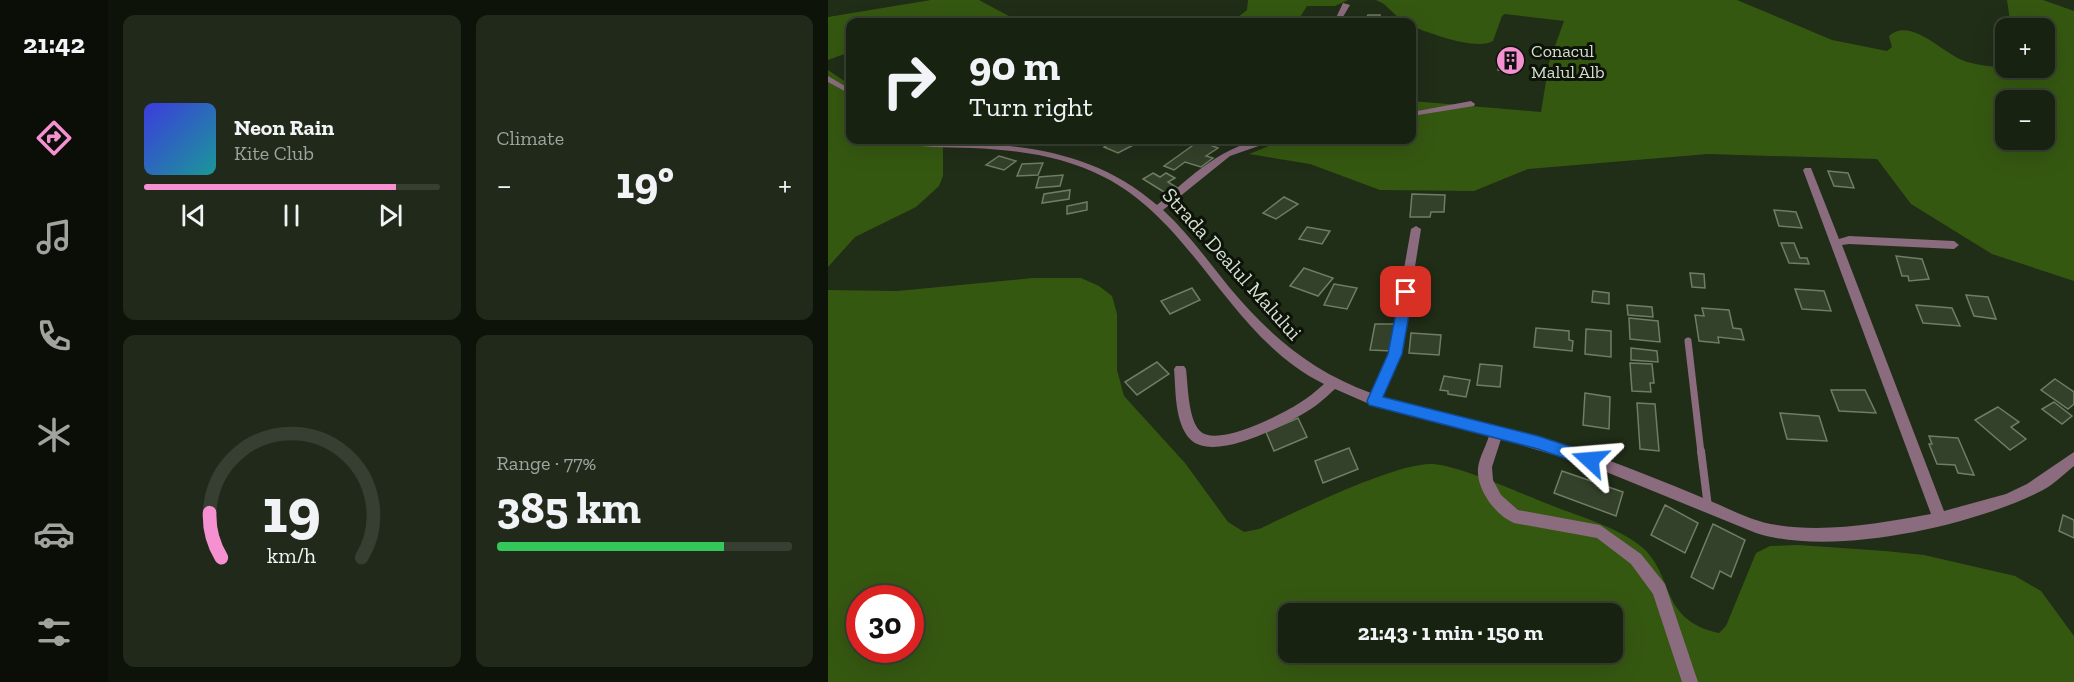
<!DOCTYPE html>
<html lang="en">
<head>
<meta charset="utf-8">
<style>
	body { margin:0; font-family:"Zilla Slab",serif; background:#212a1a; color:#f1f3f6; height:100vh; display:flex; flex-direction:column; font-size:22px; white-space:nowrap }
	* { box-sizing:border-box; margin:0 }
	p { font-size:20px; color:#9fa49f }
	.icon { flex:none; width:33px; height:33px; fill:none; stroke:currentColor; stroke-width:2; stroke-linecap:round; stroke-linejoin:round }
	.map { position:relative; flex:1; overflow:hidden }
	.panel { display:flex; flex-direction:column; gap:15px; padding:15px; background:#0d1309; width:720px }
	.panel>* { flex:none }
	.top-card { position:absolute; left:18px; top:18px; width:570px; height:126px; border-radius:12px; box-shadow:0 6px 24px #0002,0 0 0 2px #363f31; background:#182211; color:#f1f3f6; overflow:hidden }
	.fabs { position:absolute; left:1167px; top:18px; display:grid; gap:12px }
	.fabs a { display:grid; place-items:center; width:60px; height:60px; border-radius:12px; background:#182211; box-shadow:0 6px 24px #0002,0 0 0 2px #363f31; font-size:30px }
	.speed { position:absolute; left:18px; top:585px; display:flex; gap:12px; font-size:30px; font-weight:700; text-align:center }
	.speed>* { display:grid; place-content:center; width:78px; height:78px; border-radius:50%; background:#182211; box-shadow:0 6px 24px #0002,0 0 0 2px #363f31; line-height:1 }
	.speed .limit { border:9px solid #d22; background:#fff; color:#111 }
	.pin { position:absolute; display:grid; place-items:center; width:51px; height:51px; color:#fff; margin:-26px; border-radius:12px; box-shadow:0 3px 9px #0006 }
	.me { position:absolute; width:66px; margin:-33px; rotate:289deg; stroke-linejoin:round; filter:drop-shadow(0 0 4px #0008) }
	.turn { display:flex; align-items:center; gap:21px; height:126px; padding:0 24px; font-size:27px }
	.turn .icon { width:78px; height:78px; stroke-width:2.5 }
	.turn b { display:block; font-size:42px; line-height:51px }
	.big { font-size:45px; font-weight:700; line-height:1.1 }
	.panel .card { flex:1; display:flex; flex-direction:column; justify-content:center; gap:9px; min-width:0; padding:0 21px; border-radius:12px; background:#212a1a }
	.panel .dial { align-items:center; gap:0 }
	.dial svg { height:156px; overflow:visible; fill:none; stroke:#363f31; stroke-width:7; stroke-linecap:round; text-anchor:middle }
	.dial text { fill:#f1f3f6; stroke:none }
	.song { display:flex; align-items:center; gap:18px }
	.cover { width:72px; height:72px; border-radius:9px; background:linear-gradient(135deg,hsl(240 70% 55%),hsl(180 70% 35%)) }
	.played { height:6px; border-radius:3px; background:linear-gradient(90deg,#f590d1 85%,#363f31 85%) }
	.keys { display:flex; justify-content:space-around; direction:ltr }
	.heat { display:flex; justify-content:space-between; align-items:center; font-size:33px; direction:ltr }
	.charge { height:9px; border-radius:4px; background:linear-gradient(90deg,#34c759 77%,#363f31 0) }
	.panel .tiles { flex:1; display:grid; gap:15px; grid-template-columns:repeat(2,1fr) }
	.trip { position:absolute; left:450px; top:603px; width:345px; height:60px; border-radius:12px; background:#182211; box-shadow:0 6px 24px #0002,0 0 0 2px #363f31; font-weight:700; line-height:60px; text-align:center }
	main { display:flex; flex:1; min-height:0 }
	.tab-bar { display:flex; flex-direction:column; width:108px; justify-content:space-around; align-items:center; background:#0a0e07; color:#9fa49f }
	.tab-bar .icon { width:42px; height:42px }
	.tab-bar .on { color:#f590d1 }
	.tab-bar b { font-size:27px; color:#f1f3f6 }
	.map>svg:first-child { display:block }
</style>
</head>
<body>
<main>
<nav class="tab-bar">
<b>21:42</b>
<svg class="icon on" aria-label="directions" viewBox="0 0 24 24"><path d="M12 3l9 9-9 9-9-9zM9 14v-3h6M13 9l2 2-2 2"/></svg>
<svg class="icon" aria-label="music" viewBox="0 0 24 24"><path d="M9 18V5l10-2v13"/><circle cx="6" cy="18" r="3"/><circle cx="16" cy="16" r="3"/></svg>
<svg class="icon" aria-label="phone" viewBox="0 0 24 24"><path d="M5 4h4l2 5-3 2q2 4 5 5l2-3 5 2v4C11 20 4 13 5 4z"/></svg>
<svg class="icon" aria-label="climate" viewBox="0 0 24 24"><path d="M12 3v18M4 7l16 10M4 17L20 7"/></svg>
<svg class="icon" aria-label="car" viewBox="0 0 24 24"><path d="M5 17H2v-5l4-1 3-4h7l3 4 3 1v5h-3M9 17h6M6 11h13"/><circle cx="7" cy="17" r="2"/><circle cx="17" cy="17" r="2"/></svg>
<svg class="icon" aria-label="filters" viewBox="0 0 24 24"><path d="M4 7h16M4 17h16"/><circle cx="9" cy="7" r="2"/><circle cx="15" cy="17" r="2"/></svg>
</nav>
<section class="panel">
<div class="tiles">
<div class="card">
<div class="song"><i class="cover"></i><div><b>Neon Rain</b><p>Kite Club</p></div></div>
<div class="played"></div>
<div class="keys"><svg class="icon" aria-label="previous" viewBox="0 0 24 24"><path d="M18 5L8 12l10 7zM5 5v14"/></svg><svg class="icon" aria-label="pause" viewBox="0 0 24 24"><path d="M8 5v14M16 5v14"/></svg><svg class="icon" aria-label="next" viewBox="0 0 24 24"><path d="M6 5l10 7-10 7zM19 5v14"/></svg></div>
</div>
<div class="card"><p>Climate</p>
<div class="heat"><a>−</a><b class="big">19°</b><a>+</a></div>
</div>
<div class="card dial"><svg viewBox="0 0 100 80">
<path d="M14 69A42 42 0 1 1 86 69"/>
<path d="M14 69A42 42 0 0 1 8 46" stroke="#f590d1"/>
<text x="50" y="56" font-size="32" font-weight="700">19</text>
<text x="50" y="72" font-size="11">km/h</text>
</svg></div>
<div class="card"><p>Range · 77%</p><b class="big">385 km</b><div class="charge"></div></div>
</div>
</section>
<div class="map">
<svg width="1246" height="682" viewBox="0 0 1246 682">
	<rect width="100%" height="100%" fill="#202d17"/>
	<g fill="#355811" fill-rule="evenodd">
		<polygon points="103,0 151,0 192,22 22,22 22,52 0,60 0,17"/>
		<polygon points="420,0 520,0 507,6 479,6 469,22 404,22 419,10"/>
		<path d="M548 0H909L1004 40 1059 51 1064 47 1061 36C1084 16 1115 55 1139 62 1165 69 1190 68 1216 68V28H1183L1179 0H1215L1246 11V281L1164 254 1083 204 1049 159 880 154 700 169 646 191 552 190 482 164 421 154 441 146 449 140H584V101L713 112 721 63 736 21 677 14 674 16 665 41C649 51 600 33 584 26V22H575L556 4ZM1178 100H1216V140H1178Z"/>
		<polygon points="0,70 22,85 22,140 115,140 115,176 111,186 88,207 27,237 0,267"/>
		<path d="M205 278H253L271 286 284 296 289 314V370L296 396 357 463 400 522 416 532 431 529C468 512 568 462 605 464 633 466 696 495 725 506 751 516 796 530 816 549 847 579 832 620 891 633L898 626 928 553 942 546 970 545 1057 551 1096 555 1187 576 1213 591 1246 636V682H0V290L69 291ZM32 598H82V650H32ZM460 614H784V652H460Z"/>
	</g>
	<g fill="#34412a" stroke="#6e7d63" stroke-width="1.5">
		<polygon points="540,15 552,15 550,21 557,21 536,22"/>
		<polygon points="673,50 693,52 690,71 670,70"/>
		<polygon points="287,140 315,140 290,153 276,147"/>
		<polygon points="371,141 390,148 378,156 385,158 373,167 357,162 346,170 336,166"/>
		<polygon points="171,156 188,161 176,170 158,165"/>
		<polygon points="215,163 210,175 189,176 194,164"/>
		<polygon points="1000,171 1020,173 1026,188 1006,186"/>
		<polygon points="325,173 332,177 338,173 347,178 340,182 351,189 341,195 315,179"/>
		<polygon points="235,175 232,186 208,188 211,177"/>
		<polygon points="242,190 241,199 214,203 216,194"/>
		<polygon points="584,194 617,195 616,212 603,212 602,217 582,217"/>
		<polygon points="456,197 470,204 448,219 435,213"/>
		<polygon points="259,202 259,210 239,214 239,206"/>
		<polygon points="946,210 968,212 974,228 951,226"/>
		<polygon points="479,227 502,231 494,244 471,239"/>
		<polygon points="953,243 966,243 972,258 979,258 981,264 961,263"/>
		<polygon points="1068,256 1094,259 1101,279 1081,281 1080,276 1074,276"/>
		<polygon points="476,268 505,278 490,296 462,286"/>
		<polygon points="862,273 876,274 877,288 864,287"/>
		<polygon points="506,284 529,288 519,309 496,305"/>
		<polygon points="364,288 372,300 342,314 333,301"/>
		<polygon points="967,289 996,291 1003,311 974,309"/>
		<polygon points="765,291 781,293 781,304 764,302"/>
		<polygon points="1138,295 1160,297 1168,319 1146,316"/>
		<polygon points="799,305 824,307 825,317 800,315"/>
		<polygon points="1088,305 1124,308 1132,326 1095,323"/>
		<polygon points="874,308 901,310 905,328 913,329 916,340 890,337 891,343 871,341 867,315 876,316"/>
		<polygon points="801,318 830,321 832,342 802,339"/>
		<polygon points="547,324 568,324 564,351 542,350"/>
		<polygon points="708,328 741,331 741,340 745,341 744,351 706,347"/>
		<polygon points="758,329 783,331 783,357 757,354"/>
		<polygon points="583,333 613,335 611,355 581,353"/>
		<polygon points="803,348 829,351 830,362 803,360"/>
		<polygon points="329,362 341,374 309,395 297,382"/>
		<polygon points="802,363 824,364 826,383 822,383 823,392 804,391"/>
		<polygon points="652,364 674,366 672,387 649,385"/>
		<polygon points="616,376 642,380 638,397 620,394 620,391 612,390"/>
		<polygon points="1227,379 1246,392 1246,404 1240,409 1213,390"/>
		<polygon points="1003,390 1037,390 1048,413 1011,411"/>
		<polygon points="757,393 782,397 781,429 755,425"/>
		<polygon points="1226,402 1244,416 1234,424 1214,409"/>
		<polygon points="809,403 827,404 831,451 812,449"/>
		<polygon points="1170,407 1191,422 1183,427 1198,439 1182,450 1147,420"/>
		<polygon points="952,413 991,416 999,441 959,439"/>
		<polygon points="470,418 479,437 446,451 438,432"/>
		<polygon points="1101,436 1130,438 1146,475 1130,473 1127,465 1109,464 1101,444 1104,444"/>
		<polygon points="521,448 530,469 495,483 487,461"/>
		<polygon points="734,471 795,492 788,516 726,493"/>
		<polygon points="837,505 870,523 857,553 823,535"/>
		<polygon points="1235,515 1246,520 1246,538 1231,531"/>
		<polygon points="885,524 917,540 903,577 892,571 885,589 863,577"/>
	</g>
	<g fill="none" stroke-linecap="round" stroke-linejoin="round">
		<polyline stroke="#8b6b7e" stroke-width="7" points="860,341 873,453"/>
		<polyline stroke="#8b6b7e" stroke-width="8" points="873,451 880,507"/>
		<g fill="#8b6b7e" fill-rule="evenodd">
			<polygon points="515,3 522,5 512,22 506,22"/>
			<polygon points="0,76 22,89 22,94 0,82"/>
			<polygon points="643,101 647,104 646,106 584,116 584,112"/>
			<path d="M65 140C82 138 99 142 116 142 195 144 267 151 329 205 362 178 398 140 443 140L442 142 402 156 335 210C360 233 380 261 401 287 442 336 483 371 543 393L561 354 583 229 588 226 593 229 573 354 554 397C618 416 685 427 748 449 793 464 837 482 880 500 902 509 925 522 949 525 999 533 1053 523 1103 514L975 170 977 168H983L1011 239 1021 236 1126 241 1131 245 1126 249 1021 244 1014 245 1116 511 1178 494 1199 484 1246 452V466C1234 476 1223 487 1209 493 1140 527 1002 557 928 533L766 467 673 439 664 467 665 480 673 495 690 510 772 525 813 554 837 584 870 682H854L825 594 803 564 769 538 686 523C667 515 648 489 650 468 651 458 658 446 661 436L546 406 507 389C498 397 489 406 478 412 455 426 387 462 363 440 346 423 348 390 346 369L348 366H356L358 369C360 385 360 419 372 431 389 448 454 414 470 404 480 398 488 391 496 384 402 338 368 224 276 177 235 156 189 150 144 148 118 147 92 148 67 142Z"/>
		</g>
	</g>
	<polygon fill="#1a73e8" stroke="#114b97" stroke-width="1.5" points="578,287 585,292 574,354 555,397 710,436 768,455 770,460 768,465 762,467 710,449 541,405 539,401 560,354 572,292"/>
	<defs>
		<symbol id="building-disc" viewBox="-11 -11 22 22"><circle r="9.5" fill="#f590d1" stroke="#0d1309"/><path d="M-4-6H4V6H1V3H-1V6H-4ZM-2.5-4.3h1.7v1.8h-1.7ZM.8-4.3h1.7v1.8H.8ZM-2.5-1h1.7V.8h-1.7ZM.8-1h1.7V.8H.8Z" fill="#111"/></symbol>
	</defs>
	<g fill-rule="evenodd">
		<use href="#building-disc" x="666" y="44" width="33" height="33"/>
	</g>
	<g text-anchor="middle" stroke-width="6" stroke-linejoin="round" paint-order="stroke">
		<g font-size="18" fill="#d6dfd1" stroke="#0d1309" text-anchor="start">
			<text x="703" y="57">Conacul<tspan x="703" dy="21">Malul Alb</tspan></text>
		</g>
		<g font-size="21" fill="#d6dfd1" stroke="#0d1309">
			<text transform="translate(404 264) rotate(48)" y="7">Strada Dealul Malului</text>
		</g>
	</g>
</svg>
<div class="fabs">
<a>+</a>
<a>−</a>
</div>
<div class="speed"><div class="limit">30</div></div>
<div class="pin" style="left:578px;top:292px;background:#d93025"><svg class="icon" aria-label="arrive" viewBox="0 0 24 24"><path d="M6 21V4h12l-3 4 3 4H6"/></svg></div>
<svg class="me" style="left:762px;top:460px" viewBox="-20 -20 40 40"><path d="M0-17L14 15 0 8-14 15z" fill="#1a73e8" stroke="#fff" stroke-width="4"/></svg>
<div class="trip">21:43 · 1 min · 150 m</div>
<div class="top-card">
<div class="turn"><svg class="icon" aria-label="right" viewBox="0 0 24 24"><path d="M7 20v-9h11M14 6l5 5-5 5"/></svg><div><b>90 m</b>Turn right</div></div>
</div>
</div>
</main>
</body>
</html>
